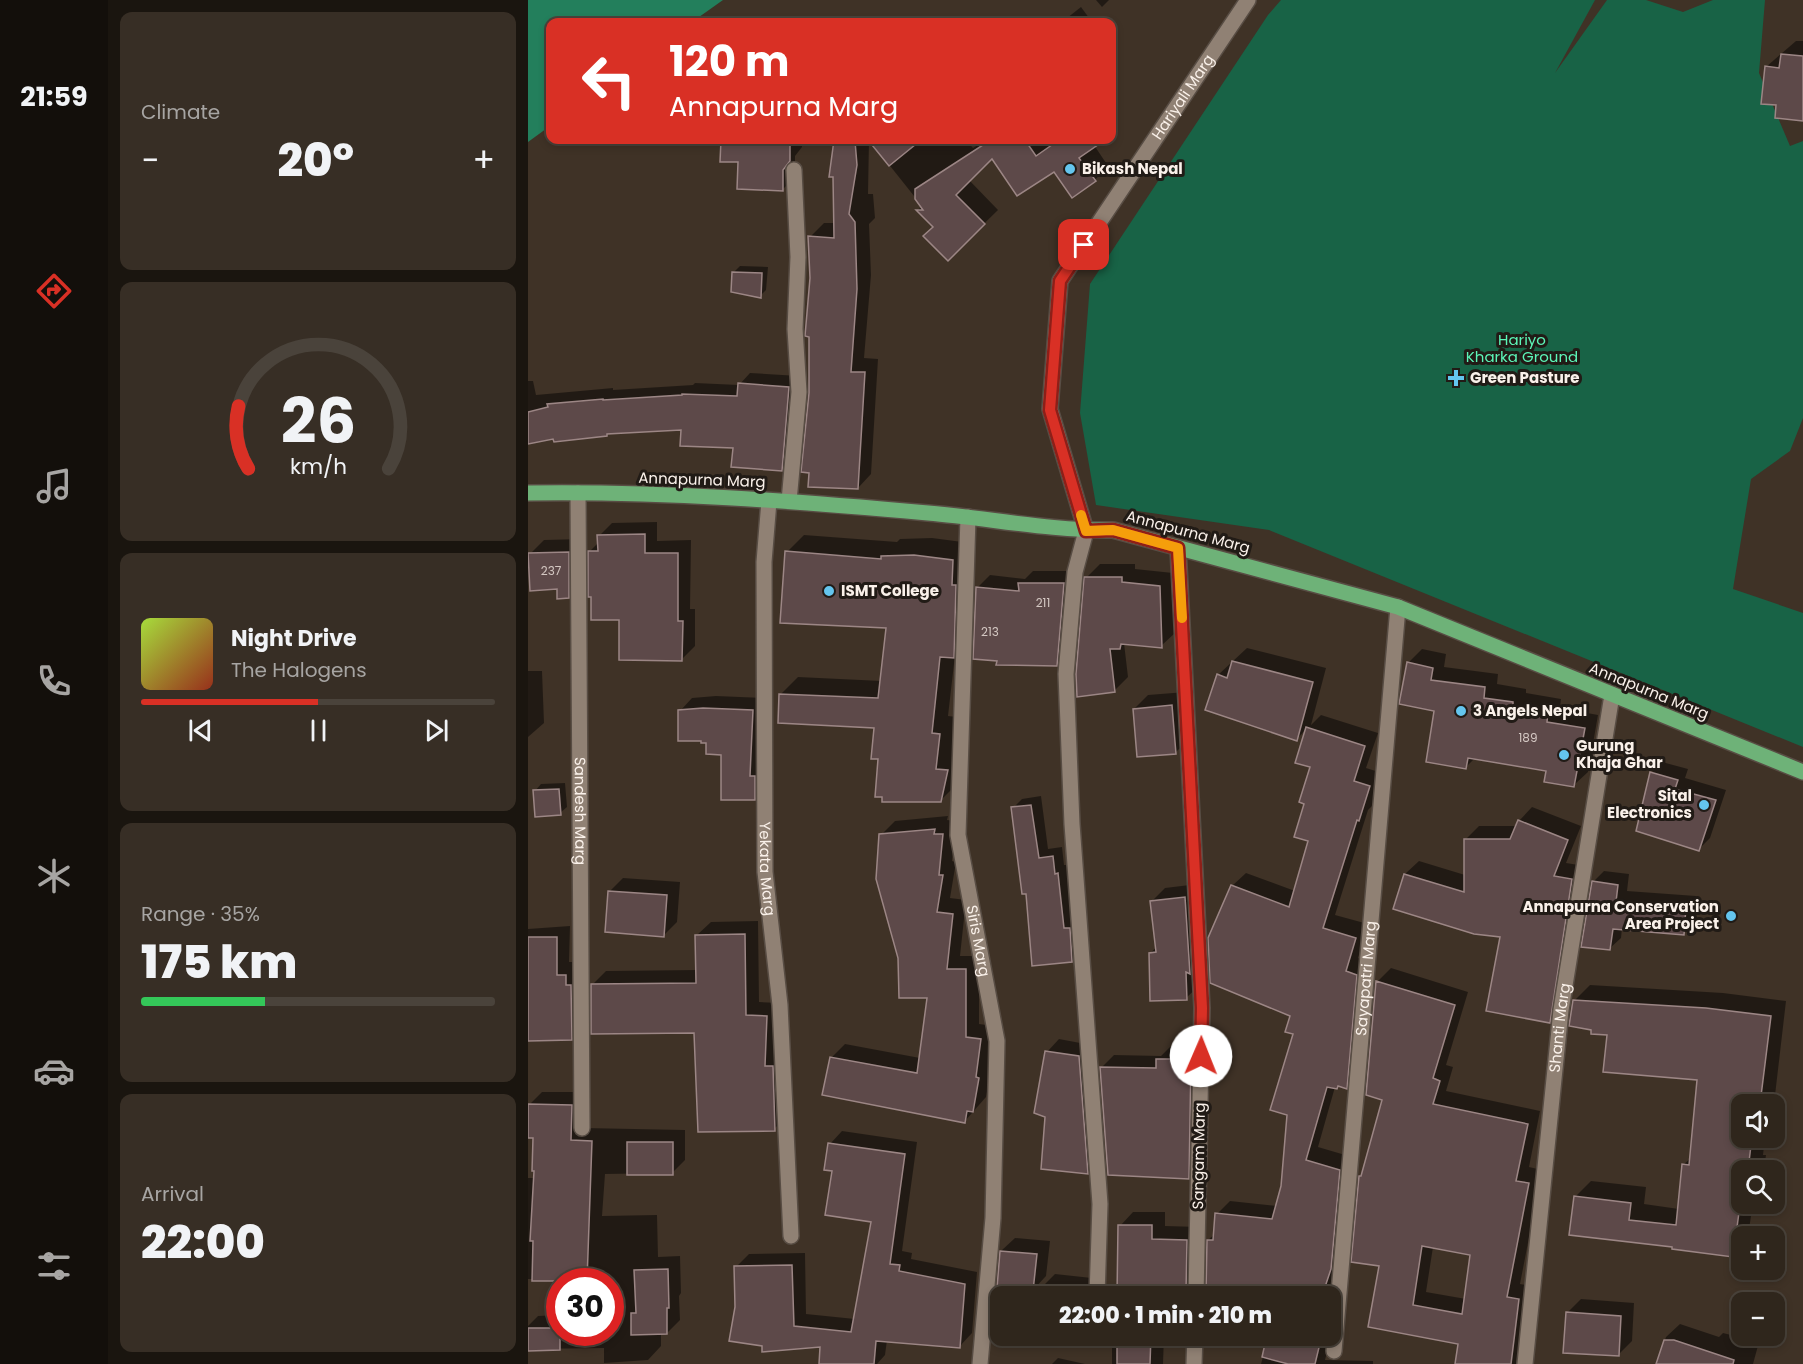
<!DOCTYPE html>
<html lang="en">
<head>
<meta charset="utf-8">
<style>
	body { margin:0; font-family:Poppins,sans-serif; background:#372e25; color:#f1f3f6; height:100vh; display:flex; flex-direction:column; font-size:22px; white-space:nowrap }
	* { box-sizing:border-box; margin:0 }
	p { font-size:20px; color:#a7a5a3 }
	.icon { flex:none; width:33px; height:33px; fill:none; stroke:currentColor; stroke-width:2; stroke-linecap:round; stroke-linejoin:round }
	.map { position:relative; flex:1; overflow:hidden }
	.side { display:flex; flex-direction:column; gap:12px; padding:12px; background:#1a150f; width:420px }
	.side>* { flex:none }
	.top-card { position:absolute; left:18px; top:18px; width:570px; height:126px; border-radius:12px; box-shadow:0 3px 9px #0003,0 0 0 2px #4a433b; background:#d93025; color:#fff; overflow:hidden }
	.tools { position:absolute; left:1203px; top:1094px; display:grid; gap:12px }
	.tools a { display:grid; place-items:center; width:54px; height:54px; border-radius:12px; background:#2f261c; box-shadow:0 3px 9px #0003,0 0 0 2px #4a433b; font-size:30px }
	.speed { position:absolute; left:18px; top:1268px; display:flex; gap:12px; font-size:30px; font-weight:700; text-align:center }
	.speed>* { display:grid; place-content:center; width:78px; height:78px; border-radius:50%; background:#2f261c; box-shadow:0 3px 9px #0003,0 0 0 2px #4a433b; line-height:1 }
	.speed .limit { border:9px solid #d22; background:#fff; color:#111 }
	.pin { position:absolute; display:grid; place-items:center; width:51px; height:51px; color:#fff; margin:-26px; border-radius:12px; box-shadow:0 3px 9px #0006 }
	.me { position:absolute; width:66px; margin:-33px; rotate:1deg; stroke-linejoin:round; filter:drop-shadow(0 0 4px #0008) }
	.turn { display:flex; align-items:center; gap:21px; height:126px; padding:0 24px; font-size:27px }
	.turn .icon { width:78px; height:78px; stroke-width:2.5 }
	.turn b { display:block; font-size:42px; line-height:51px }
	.big { font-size:45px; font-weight:800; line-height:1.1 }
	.side .card { flex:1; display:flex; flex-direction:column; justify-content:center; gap:9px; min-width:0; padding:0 21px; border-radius:12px; background:#372e25 }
	.side .dial { align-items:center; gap:0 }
	.dial svg { height:156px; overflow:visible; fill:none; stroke:#4a433b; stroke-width:7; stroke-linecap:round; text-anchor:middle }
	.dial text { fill:#f1f3f6; stroke:none }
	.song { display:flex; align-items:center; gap:18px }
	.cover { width:72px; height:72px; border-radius:9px; background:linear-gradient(135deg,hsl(80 70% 55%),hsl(10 70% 35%)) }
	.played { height:6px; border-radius:3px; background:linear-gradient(90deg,#d93025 50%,#4a433b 50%) }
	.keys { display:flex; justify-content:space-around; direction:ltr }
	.heat { display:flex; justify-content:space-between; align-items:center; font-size:33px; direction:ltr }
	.charge { height:9px; border-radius:4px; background:linear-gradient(90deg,#34c759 35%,#4a433b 0) }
	.trip { position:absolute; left:462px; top:1286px; width:351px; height:60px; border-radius:12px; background:#2f261c; box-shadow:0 3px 9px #0003,0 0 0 2px #4a433b; font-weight:800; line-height:60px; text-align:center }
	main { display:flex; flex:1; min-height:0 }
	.menu { display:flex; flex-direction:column; width:108px; justify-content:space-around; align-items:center; background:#130f0b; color:#a7a5a3 }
	.menu .icon { width:42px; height:42px }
	.menu .on { color:#d93025 }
	.menu b { font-size:27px; color:#f1f3f6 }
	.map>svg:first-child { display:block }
</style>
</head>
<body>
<main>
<nav class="menu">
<b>21:59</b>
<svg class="icon on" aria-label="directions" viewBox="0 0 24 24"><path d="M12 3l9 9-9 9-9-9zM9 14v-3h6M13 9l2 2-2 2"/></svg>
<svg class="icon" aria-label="music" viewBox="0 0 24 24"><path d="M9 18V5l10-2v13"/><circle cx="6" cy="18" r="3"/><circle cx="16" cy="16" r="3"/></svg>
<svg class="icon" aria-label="phone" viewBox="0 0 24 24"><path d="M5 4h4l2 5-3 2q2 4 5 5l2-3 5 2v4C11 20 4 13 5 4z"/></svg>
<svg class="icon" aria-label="climate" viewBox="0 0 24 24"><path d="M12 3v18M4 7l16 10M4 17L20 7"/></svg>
<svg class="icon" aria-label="car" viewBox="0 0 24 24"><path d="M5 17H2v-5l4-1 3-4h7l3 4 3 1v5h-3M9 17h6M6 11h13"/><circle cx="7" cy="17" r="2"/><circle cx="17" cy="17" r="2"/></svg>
<svg class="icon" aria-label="filters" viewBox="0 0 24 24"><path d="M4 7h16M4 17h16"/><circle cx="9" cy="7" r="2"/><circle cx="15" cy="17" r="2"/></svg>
</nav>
<section class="side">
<div class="card"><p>Climate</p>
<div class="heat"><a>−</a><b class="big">20°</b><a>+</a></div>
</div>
<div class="card dial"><svg viewBox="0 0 100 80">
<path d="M14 69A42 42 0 1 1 86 69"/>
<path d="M14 69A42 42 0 0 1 9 37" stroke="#d93025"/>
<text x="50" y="56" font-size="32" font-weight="700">26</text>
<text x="50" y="72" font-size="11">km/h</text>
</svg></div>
<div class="card">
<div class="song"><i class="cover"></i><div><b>Night Drive</b><p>The Halogens</p></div></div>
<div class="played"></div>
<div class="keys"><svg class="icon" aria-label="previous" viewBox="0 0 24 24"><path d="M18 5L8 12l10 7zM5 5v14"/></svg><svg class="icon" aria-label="pause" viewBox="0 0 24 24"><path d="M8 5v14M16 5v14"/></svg><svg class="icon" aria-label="next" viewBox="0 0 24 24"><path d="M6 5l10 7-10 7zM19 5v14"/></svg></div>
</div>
<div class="card"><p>Range · 35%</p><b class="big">175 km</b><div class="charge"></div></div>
<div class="card"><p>Arrival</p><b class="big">22:00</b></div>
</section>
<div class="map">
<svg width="1275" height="1364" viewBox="0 0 1275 1364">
	<rect width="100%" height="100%" fill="#3f3226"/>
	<polygon fill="#186346" points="753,0 1067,0 1027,73 1079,0 1118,0 1155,12 1185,0 1237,0 1231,73 1262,146 1275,141 1275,418 1262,451 1223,479 1205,589 1275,613 1275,747 741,530 568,505 552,413 562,284 740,15"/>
	<polygon fill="#237f5c" points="0,0 195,0 164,22 22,22 22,126 0,142"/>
	<g fill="#0007" fill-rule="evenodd">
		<polygon points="568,0 581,0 574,7"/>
		<polygon points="553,7 564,22 534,22"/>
		<polygon points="1268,41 1275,41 1275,119 1250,104 1238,67"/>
		<polygon points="195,140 274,140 274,147 267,156 267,177 254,190 211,160 194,160"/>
		<polygon points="308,140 341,140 340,194 345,194 347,218 341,224 343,275 336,358 350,359 343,474 330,488 282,393 284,278 282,237 296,223 307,223 307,176 302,175"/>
		<polygon points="355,140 438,140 445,148 458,140 519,140 522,143 527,140 571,140 566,145 580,166 567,180 465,157 441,180 470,210 420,259 407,227 390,210 394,206 347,147"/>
		<polygon points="212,266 240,267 238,290 232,296 206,272"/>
		<polygon points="222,373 271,376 264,458 253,469 207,447 155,429 27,437 0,442 0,381 5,381 8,395 85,388 85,390 165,385 167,383 211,385"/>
		<polygon points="129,522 129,541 163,540 162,609 167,609 167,646 154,659 93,618 62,551 71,542 71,536 84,523"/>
		<polygon points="276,535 369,542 372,539 404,538 442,543 443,639 427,655 420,716 429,717 425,752 436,753 430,783 412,801 352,758 348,726 253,694 270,677 354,681 359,626 259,552"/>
		<polygon points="54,539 54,583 40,597 30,588 2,554 16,540"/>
		<polygon points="572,564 607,564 607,569 645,573 647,633 633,646 596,643 600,677 587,690 558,578"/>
		<polygon points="505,571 548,571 541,652 528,664 449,588 462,575 497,579"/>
		<polygon points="719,648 798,668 783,725 793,715 850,733 838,768 854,773 844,806 840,810 807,915 840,924 830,958 841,962 831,1074 818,1087 811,1085 807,1087 790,1147 824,1157 816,1254 802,1298 802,1296 681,1296 680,1240 687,1234 689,1214 702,1201 749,1206 755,1186 767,1033 763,1015 704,886 718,873 767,891 782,840 778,803 784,766 779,728 769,739 690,675"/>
		<polygon points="894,649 918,654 916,667 970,674 969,684 998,689 998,693 1033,699 1032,708 1070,715 1060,772 1046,785 1020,769 947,758 938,767 908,710 880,663"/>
		<polygon points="0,671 14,671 16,723 0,737"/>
		<polygon points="658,692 661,739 648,752 606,709 620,695"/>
		<polygon points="188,696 237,698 239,786 226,799 195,754 179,741 152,711 164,698"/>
		<polygon points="1134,762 1160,769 1157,778 1198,790 1182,838 1171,849 1123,773"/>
		<polygon points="37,783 39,807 32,813 7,791 13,784"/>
		<polygon points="513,796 520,849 534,847 536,865 539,865 545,920 553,951 544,961 499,892 485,808 494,799"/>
		<polygon points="1004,807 1053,826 1038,863 1057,866 1035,1008 1021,1021 974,935 867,908 877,874 891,861 937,875 938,839 951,826 989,826 991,821"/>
		<polygon points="420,816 419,820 428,821 424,861 428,862 422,898 438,900 432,956 451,956 451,1024 466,1026 461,1064 464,1065 458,1097 437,1121 303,1058 317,1044 392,1058 401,996 372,958 353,835 367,821"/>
		<polygon points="1076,871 1101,874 1099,891 1168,896 1166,922 1155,934 1094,928 1093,938 1081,949 1065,882"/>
		<polygon points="95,878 152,882 149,922 136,935 81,892"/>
		<polygon points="670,884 672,985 658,998 622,953 629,947 623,902 637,888"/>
		<polygon points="230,921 231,1002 252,1003 260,1115 246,1129 168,1031 64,985 78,971 169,970 169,935 183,922"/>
		<polygon points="42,926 41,962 50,962 56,1026 43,1039 0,1040 0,929"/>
		<path d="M863 968 940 992 918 1065 925 1067 918 1091 1012 1111 1001 1167 1014 1170 992 1284 1004 1286 994 1364H929L932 1342 841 1326 853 1265 832 1177 835 1174 856 1099 849 982ZM905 1247 944 1254 938 1299 898 1292Z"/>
		<polygon points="1062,985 1195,993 1258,1001 1246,1104 1214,1104 1214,1137 1237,1137 1235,1155 1238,1155 1236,1170 1214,1170 1214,1203 1225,1203 1220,1236 1214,1236 1214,1246 1204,1255 1146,1247 1047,1197 1063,1181 1118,1187 1116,1204 1151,1209 1155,1165 1164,1157 1171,1079 1080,1033 1046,1001"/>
		<polygon points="531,1039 563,1045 571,1160 559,1172 519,1116 519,1052"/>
		<polygon points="642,1047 675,1048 673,1165 660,1177 573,1068 586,1055 633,1056"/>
		<polygon points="14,1092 56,1092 56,1128 157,1130 157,1160 144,1173 77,1174 74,1216 129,1215 130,1257 152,1256 153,1293 151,1296 152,1320 139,1333 133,1333 133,1346 120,1360 76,1363 76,1348 0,1349 0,1326 10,1316 32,1315 32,1332 82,1332 82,1281 0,1279 0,1178 5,1178 6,1136 1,1105"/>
		<polygon points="314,1131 389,1142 374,1251 384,1253 383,1259 449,1272 444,1333 432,1346 359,1340 357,1355 349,1364 299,1364 294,1346 235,1345 208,1307 208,1267 221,1254 277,1253 278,1314 327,1319 345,1221 305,1169 302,1144"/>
		<polygon points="605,1212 637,1212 637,1226 672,1227 671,1277 658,1290 636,1290 636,1296 513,1296 513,1288 527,1274 573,1279 573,1286 577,1291 584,1293 588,1291 591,1288 592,1226"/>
		<polygon points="487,1238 522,1241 518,1276 505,1290 473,1251"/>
		<polygon points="1053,1299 1106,1303 1104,1341 1090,1355 1039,1313"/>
		<polygon points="807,1320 797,1360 845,1361 845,1364 733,1364 741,1335 802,1335"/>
		<polygon points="1152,1324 1191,1337 1195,1333 1231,1342 1225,1364 1129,1364 1138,1337"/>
		<polygon points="584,1335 636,1335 635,1364 584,1364"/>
		<polygon points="530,1358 557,1364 524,1364"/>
	</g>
	<g fill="#5d4949" stroke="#9c8685" stroke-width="1.5" fill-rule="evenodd">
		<polygon points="1253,54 1275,56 1275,121 1247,118 1248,105 1233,104 1237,66 1251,68"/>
		<polygon points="193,140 262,140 262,161 255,170 255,191 209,189 210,162 192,162"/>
		<polygon points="306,140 327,141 329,165 321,214 327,222 329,289 323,372 337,372 330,489 280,487 281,473 273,472 281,393 281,337 277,336 282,278 280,236 306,238 305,177 301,177"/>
		<polygon points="340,140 393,140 361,166"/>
		<polygon points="452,140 497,140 508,156 531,140 577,140 551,158 568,181 544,198 526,172 489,196 464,159 428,195 457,224 420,261 395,236 405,227 388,210 395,210 387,199 387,189 455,145"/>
		<polygon points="204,272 234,273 233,298 203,292"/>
		<polygon points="210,383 261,387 254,471 203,467 205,448 152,446 153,430 79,434 79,436 26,442 25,439 0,444 0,412 20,407 19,404 75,399 75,400 154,395 154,394 209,396"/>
		<polygon points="117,534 117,553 150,553 150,621 155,621 154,661 91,660 91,620 63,620 63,597 60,597 60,551 70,551 69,535"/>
		<polygon points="257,551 353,559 353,556 386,555 425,560 424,585 428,585 426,658 412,657 404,733 412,734 408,769 420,770 413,802 354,802 354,797 347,797 350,759 343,759 346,728 250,723 251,694 350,698 358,628 252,623"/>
		<polygon points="41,552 41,598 29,599 29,589 2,591 0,553"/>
		<polygon points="556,577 594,577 594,582 632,586 634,648 593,644 592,649 582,649 587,692 549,697 548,674"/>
		<polygon points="490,583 536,583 529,666 468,665 469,661 445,659 448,587 491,591"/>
		<polygon points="704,661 785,682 769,741 677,710 689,674 699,678"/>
		<polygon points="879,662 905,668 903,680 957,687 956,698 985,702 985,706 1020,712 1019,722 1057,728 1046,787 1016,782 1018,771 940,758 938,769 898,762 906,711 871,704"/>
		<polygon points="644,705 648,754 609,757 605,709"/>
		<polygon points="175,708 225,710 222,776 227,776 227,800 193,800 193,755 178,754 178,743 173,743 173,741 150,741 150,710"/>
		<polygon points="778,727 837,746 826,781 842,786 831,821 829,820 795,928 828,938 818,971 829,975 819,1089 810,1086 809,1089 799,1087 778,1160 812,1170 803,1269 794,1296 680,1296 680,1292 678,1292 679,1240 685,1240 687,1213 744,1219 753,1186 759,1115 742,1110 765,1034 757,1032 762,1016 682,983 680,938 703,885 761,907 780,841 766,837 776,804 771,802 782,767 767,763"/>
		<polygon points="1122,772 1150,780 1147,789 1188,800 1171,851 1108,831"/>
		<polygon points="31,789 33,815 7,817 5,790"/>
		<polygon points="503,805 511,858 525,856 527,874 530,873 536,928 542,928 544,962 504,966 498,894 494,894 483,807"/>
		<polygon points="990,820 1040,840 1026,876 1044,879 1022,1023 958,1011 972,937 946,934 865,909 876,874 936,892 936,839 982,839"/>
		<polygon points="407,829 406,834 415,834 411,875 415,875 409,912 425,914 419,969 438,969 438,1037 453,1039 448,1077 451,1078 445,1112 439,1111 437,1123 294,1095 302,1057 389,1073 399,998 371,998 370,958 348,879 351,834"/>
		<polygon points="1064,881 1090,885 1088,902 1158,907 1156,935 1085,929 1082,950 1053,947"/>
		<polygon points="80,891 139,895 136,937 77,932"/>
		<polygon points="657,897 662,974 658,972 659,1000 622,1001 621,953 628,952 622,901"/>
		<polygon points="217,934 218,1015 239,1016 237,1066 245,1066 247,1131 170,1132 166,1033 63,1034 63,984 168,983 167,935"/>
		<polygon points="0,937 29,937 29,975 38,975 38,985 43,985 44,1040 0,1041"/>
		<path d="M848 981 927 1005 905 1078 912 1081 905 1104 1000 1124 988 1181 1001 1183 979 1297 991 1299 983 1364H927L930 1344 840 1327 851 1266 823 1262 831 1176H833L854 1100 838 1095ZM894 1246 942 1255 934 1314 885 1305Z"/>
		<polygon points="1045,1000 1178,1008 1243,1016 1232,1104 1214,1104 1214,1137 1224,1137 1220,1170 1214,1170 1214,1203 1219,1203 1219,1206 1212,1205 1205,1257 1144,1249 1144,1247 1041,1235 1046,1196 1103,1203 1101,1220 1148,1225 1154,1164 1161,1165 1169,1080 1075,1072 1079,1035 1063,1034 1063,1030 1041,1026"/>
		<polygon points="517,1051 551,1056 560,1174 513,1169 517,1117 506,1113"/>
		<polygon points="628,1059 663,1059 661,1179 580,1175 572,1067 628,1068"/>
		<polygon points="0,1104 44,1105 43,1140 64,1141 59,1281 4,1281 5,1241 2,1241 6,1171 4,1171 5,1138 0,1138"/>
		<rect x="99" y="1142" width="46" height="33"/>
		<polygon points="300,1143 377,1154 362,1264 372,1265 371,1271 437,1284 432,1348 348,1341 346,1364 291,1364 292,1347 234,1352 234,1346 201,1341 207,1307 206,1266 264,1265 266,1326 323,1332 343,1222 297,1215 304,1171 296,1170"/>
		<polygon points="590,1225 624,1225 624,1239 659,1240 658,1292 624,1292 623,1296 589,1296"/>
		<polygon points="472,1251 509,1254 505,1291 469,1288"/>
		<polygon points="140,1269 141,1308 139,1308 139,1334 103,1335 103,1313 108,1313 106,1270"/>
		<polygon points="1038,1312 1093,1316 1091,1356 1035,1353"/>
		<polygon points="0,1328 32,1328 32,1350 0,1351"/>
		<polygon points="589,1335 623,1335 622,1364 589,1364"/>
		<polygon points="739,1335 794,1335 787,1364 760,1364 734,1357"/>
		<polygon points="1136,1340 1146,1340 1206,1360 1205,1364 1128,1364"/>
	</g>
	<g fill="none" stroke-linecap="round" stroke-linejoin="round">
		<defs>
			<g id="minor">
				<path id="s1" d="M50 493 54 1128"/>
				<path id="s2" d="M241 501 236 562 237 872 252 1005 263 1236"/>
				<polyline points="261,501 271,392 267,329 270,257 266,170"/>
				<path id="s3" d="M440 517 430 835 469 1041 465 1218 452 1364"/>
				<polyline points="650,548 674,1008 668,1296"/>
				<path id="s4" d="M569 1296 572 1204 544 824 538 674 547 572 558 531 522 409 532 281 720 0"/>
				<path id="s5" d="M806 1351 870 607"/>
				<polyline points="666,1364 667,1335"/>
				<path id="s6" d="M997 1364 1033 1010 1084 695"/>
			</g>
			<path id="major" d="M0 493C133 491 267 501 400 513 461 518 523 531 585 530L870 607 1275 772"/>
		</defs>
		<use href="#minor" stroke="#584d44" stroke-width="18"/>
		<use href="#major" stroke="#584d44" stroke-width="18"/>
		<use href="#minor" stroke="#908174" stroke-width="15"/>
		<use href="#major" stroke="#6eb278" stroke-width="15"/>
	</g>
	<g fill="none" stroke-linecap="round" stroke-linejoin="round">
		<defs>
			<polyline id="route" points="556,245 532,281 522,410 558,531 585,530 650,548 674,1008 673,1056"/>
		</defs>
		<use href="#route" stroke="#8d1f18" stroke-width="15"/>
		<use href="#route" stroke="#d93025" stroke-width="10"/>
		<polyline stroke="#f59e0b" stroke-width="10" points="553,515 558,531 585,530 650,548 654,618"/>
	</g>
	<g fill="#64c5ee" stroke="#211b16" stroke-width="2">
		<circle cx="542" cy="169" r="6"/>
		<path d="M925 369h6v6h6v6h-6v6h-6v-6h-6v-6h6z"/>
		<circle cx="301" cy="591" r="6"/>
		<circle cx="933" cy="711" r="6"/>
		<circle cx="1036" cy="755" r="6"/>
		<circle cx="1176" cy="805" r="6"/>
		<circle cx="1203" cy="916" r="6"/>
	</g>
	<g text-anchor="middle" stroke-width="6" stroke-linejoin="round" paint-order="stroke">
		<g font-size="12" fill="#d3c7c2">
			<text x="23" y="575">237</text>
			<text x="515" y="607">211</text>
			<text x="462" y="636">213</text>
			<text x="1000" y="742">189</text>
		</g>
		<g font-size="15" fill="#faf1ea" stroke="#211b16">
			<text dy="5" stroke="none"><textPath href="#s4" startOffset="1245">Hariyali Marg</textPath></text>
			<text transform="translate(174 480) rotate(2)" y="5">Annapurna Marg</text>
			<text transform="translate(660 532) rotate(15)" y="5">Annapurna Marg</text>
			<text transform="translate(1121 691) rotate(22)" y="5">Annapurna Marg</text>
			<text dy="5" stroke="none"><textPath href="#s1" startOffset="318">Sandesh Marg</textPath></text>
			<text dy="5" stroke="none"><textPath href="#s2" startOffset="368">Yekata Marg</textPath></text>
			<text dy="5" stroke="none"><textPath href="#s3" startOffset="426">Siris Marg</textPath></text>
			<text dy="5" stroke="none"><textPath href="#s5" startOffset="374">Sayapatri Marg</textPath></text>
			<text dy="5" stroke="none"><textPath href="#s6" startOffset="338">Shanti Marg</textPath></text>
			<text transform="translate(671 1156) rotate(-89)" y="5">Sangam Marg</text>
		</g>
		<g font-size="15" font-weight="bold" fill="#faf1ea" stroke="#211b16" text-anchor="start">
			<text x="554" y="174">Bikash Nepal</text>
			<text x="942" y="383">Green Pasture</text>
			<text x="313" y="596">ISMT College</text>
			<text x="945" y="716">3 Angels Nepal</text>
			<text x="1048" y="751">Gurung<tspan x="1048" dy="17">Khaja Ghar</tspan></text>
			<text x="1164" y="801" text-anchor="end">Sital<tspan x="1164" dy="17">Electronics</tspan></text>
			<text x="1191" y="912" text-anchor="end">Annapurna Conservation<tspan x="1191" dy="17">Area Project</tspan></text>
		</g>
		<g font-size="15" fill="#5cf6b8" stroke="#211b16">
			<text x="994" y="345">Hariyo<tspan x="994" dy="17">Kharka Ground</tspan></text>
		</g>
	</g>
</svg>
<div class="tools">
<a><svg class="icon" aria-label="sound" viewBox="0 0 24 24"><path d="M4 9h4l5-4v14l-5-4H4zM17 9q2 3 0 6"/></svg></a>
<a><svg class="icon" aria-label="search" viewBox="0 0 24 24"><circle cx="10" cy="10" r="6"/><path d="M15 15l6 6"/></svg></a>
<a>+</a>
<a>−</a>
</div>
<div class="speed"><div class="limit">30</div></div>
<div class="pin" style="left:556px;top:245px;background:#d93025"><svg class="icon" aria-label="arrive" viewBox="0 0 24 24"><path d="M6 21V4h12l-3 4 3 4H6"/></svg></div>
<svg class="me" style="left:673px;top:1056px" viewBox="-20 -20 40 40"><circle r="19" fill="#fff"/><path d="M0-13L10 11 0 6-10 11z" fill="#d93025"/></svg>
<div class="trip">22:00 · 1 min · 210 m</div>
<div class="top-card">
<div class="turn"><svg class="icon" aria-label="left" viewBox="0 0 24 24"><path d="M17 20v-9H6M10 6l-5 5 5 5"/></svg><div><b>120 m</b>Annapurna Marg</div></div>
</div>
</div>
</main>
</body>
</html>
